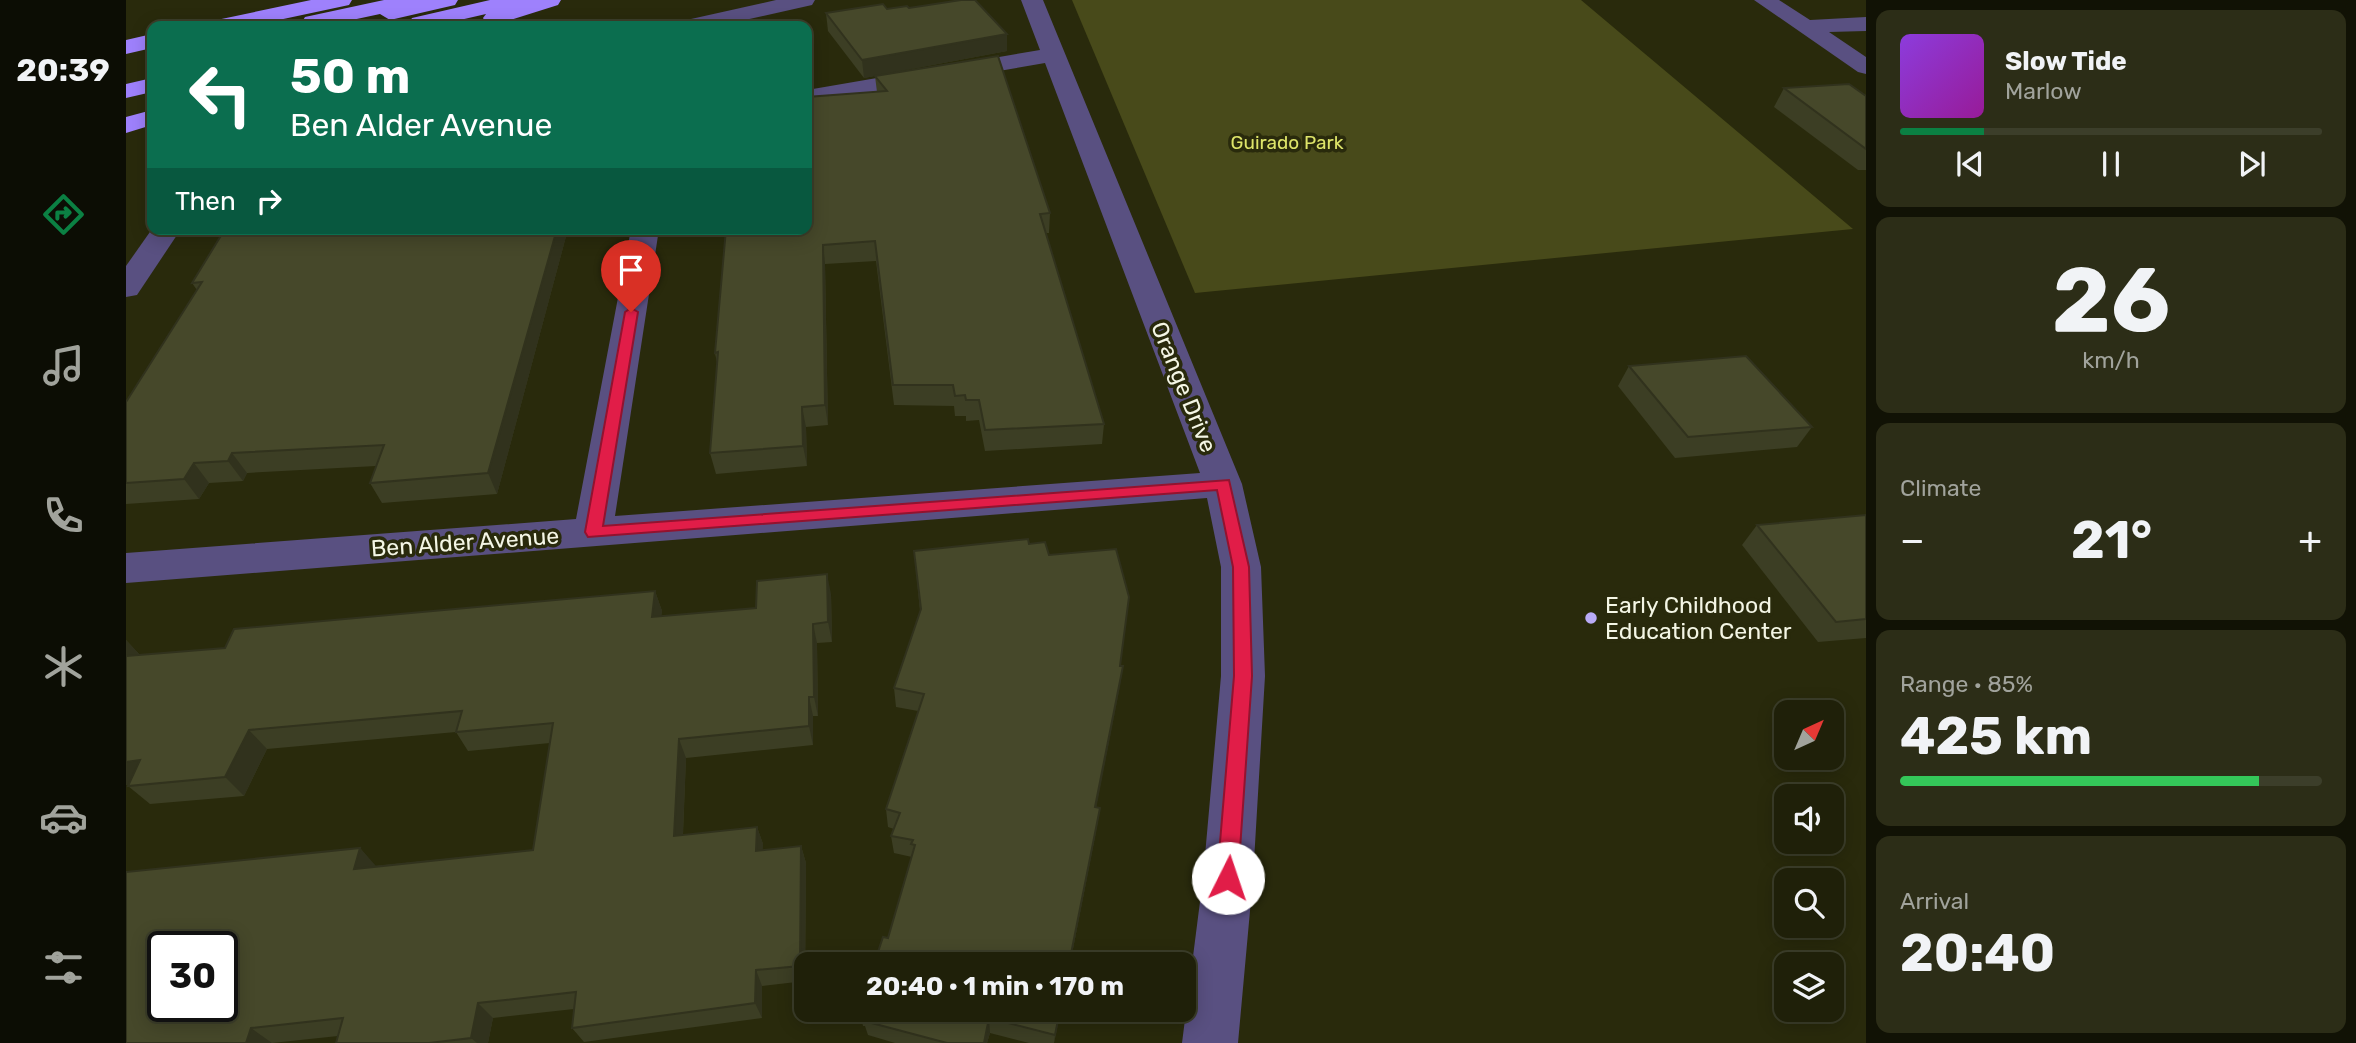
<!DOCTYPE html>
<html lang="en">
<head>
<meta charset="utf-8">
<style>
	body { margin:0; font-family:Rubik,sans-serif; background:#2c2d17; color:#f1f3f6; height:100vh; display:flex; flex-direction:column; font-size:26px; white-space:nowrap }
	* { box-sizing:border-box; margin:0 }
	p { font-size:23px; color:#a1a39c }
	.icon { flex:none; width:38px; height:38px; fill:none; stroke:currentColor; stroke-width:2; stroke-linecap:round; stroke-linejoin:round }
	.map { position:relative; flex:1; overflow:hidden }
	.panel { display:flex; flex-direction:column; gap:10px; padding:10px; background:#111205; width:490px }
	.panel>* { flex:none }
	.guide { position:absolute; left:21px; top:21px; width:665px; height:214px; border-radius:14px; box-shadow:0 4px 18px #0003,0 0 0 2px #3c3e2a; background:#0b6e4f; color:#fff; overflow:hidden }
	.needle { width:46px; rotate:44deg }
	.controls { position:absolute; left:1648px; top:700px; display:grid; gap:14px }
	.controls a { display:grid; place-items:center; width:70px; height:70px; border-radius:14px; background:#1f2009; box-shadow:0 4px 18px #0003,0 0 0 2px #3c3e2a; font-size:35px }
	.speed { position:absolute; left:21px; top:931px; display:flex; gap:14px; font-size:35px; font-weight:700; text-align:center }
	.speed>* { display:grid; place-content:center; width:91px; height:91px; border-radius:50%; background:#1f2009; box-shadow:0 4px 18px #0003,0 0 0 2px #3c3e2a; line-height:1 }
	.speed .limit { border:4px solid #111; border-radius:10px; background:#fff; color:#111 }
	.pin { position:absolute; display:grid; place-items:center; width:60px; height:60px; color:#fff; margin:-72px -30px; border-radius:50% 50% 50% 0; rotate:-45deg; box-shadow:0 0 7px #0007 }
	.pin .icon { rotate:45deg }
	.me { position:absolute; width:77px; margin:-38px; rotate:4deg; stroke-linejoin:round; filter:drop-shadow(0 0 5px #0008) }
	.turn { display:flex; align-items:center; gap:24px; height:147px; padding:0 28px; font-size:32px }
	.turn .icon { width:91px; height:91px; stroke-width:2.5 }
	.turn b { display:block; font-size:49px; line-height:60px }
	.then { display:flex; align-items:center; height:66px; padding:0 28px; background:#0003; gap:14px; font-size:26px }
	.big { font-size:52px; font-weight:700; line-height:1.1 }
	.panel .widget { flex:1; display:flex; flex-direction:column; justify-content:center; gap:10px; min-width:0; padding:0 24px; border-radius:14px; background:#2c2d17 }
	.panel .dial { align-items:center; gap:0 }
	.dial b { font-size:91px; line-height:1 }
	.song { display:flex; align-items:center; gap:21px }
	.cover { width:84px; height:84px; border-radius:10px; background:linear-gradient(135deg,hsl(270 70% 55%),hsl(300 70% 35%)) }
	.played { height:7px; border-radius:4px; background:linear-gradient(90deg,#0b8043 20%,#3c3e2a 20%) }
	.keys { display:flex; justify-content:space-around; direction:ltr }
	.heat { display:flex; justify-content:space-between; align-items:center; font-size:38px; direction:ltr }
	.charge { height:10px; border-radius:5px; background:linear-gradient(90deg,#34c759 85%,#3c3e2a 0) }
	.trip { position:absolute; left:668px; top:952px; width:402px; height:70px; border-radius:14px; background:#1f2009; box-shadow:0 4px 18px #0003,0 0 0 2px #3c3e2a; font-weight:700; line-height:70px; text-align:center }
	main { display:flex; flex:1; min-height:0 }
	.dock { display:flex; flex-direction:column; width:126px; justify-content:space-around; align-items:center; background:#0c0d04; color:#a1a39c }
	.dock .icon { width:49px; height:49px }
	.dock .current { color:#0b8043 }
	.dock b { font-size:32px; color:#f1f3f6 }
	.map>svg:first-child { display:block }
</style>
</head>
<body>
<main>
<nav class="dock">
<b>20:39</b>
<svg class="icon current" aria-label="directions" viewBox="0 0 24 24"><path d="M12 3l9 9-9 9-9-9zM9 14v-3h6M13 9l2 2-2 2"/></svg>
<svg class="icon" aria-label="music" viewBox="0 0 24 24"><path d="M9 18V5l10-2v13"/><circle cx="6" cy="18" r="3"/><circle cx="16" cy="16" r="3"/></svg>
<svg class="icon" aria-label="phone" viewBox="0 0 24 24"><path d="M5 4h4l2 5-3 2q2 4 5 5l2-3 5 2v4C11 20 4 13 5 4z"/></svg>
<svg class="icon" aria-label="climate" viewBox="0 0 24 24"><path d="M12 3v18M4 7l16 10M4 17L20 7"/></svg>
<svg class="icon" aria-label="car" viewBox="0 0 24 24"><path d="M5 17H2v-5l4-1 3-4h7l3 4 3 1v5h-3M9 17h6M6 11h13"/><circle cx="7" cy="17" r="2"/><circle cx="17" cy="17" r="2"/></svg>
<svg class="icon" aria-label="filters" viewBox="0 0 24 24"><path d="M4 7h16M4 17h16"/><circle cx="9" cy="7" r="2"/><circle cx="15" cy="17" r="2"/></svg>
</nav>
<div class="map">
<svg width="1740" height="1043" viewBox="0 0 1740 1043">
	<rect width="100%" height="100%" fill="#292a0c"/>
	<polygon fill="#484a1a" points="946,0 1455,0 1727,229 1069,293"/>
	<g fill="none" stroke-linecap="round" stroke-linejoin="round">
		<g fill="#595081" fill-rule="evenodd">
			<polygon points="650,0 689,0 686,5 592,26 553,26 556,21"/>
			<polygon points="895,0 917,0 1116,484 1135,567 1139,676 1127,878 1112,1043 1056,1043 1077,878 1095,676 1095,567 1081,498 0,583 0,553 450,519 505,229 533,229 489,516 1074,473 919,63 681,104 681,90 914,50"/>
			<polygon points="1628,0 1653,0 1684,20 1740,17 1740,31 1703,32 1740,57 1740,74 1732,72"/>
			<polygon points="26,229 55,229 11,295 0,297 0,266"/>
		</g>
		<g fill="#9e81fc" fill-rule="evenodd">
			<polygon points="185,0 226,0 223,5 124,26 83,26 86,21"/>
			<polygon points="258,0 332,0 329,5 264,20 254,14 198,26 179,26 176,22 179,17"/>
			<polygon points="364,0 435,0 432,5 368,25 360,23 357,18 360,14 308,26 285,26 283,23 286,18"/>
			<polygon points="26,34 26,48 0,54 0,40"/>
			<polygon points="26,78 26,92 0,98 0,84"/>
			<polygon points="26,110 26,125 0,133 0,117"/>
		</g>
	</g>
	<g fill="#3c3e24">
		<polygon points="783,8 881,51 738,78 702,31 700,13"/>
		<polygon points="749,76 924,213 923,233 920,233 978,424 976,444 859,451 853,420 840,421 840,416 829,416 828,406 768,405 750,261 699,264 702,425 680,427 681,466 590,474 584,453 591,363 589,353 751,92"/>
		<polygon points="1658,88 1740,96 1740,170 1732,170 1648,107"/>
		<polygon points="442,229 371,494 256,503 244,483 250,466 121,473 117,481 83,483 73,499 0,504 0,402 71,290 66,283"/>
		<polygon points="1503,366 1686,427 1671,447 1549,458 1492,386"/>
		<polygon points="1740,515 1740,638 1692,642 1616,545 1631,525"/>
		<polygon points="903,544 923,555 994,666 997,666 970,807 974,808 971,826 944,964 748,964 762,938 786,857 768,853 765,836 768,829 762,827 760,809 792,711 770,707 768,688 794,611 788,551"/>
		<polygon points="529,591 536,611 535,616 630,608 705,594 706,642 691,643 692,716 687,716 687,745 560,758 557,835 631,827 637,844 636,850 675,846 680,863 679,981 636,986 636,1018 458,1042 446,1028 448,1009 367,1018 362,1043 210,1043 212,1036 146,1043 0,1043 234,848 249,866 407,850 424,743 342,751 330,732 141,749 118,796 24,804 2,786 3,784 0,785 0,640 14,655 99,648"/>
		<polygon points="733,1010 935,1010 928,1043 903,1043 864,1033 861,1043 769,1043 742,1035 739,1026 737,1026"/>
	</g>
	<g fill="#31321d">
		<polygon points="881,34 881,51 738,78 736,60"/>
		<polygon points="431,229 442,229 371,494 362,473"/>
		<polygon points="697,245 699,264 702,425 699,405"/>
		<polygon points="676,407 680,427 681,466 677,446"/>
		<polygon points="106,453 121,473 117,481 102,461"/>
		<polygon points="68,463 83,483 73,499 58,479"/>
		<polygon points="701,574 705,594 706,642 702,622"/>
		<polygon points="529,591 536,611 533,637 526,617"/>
		<polygon points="687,624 691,643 692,716 688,697"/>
		<polygon points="0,640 15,656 0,672"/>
		<polygon points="997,666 994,686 967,825 969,807"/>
		<polygon points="683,697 687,716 687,745 683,726"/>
		<polygon points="123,730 141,749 118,796 99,777"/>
		<polygon points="553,739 560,758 556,854 548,836"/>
		<polygon points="14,760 35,778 0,785 0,762"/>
		<polygon points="974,808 971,826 944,964 943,964"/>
		<polygon points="631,827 637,844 636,868 630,851"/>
		<polygon points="675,846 680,863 679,981 674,966"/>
		<polygon points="234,848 250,866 244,886 228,869"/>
		<polygon points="630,970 636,986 636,1018 629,1003"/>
		<polygon points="352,1003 367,1018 362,1043 351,1043 345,1038"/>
		<polygon points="934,1010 935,1010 928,1043 929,1035"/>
		<polygon points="863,1018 864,1033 861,1043 858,1043"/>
		<polygon points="125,1028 146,1043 120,1043"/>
	</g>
	<g fill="#46482a" stroke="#31321d" stroke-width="2" fill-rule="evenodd">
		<polygon points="835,0 849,0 881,34 736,60 700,13 757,4 761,9 781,6 783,8"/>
		<polygon points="872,56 924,213 914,214 978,424 859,430 853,400 840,400 839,395 829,396 827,385 767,385 749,241 697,245 699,405 676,407 677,446 584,453 592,352 589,353 600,229 681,229 681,97 761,91 749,76"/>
		<polygon points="1723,84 1740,96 1740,149 1658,88"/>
		<polygon points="99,229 431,229 362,473 244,483 258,445 106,453 102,461 68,463 58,479 0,483 0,402 76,282 66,283"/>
		<polygon points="1620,356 1686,427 1562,437 1503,366"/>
		<polygon points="1740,515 1740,619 1710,622 1631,525"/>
		<polygon points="902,539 903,544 919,542 923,555 990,549 1003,597 994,666 997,666 969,807 974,808 943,964 748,964 757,937 762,938 789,845 785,844 787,840 765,836 774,813 760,809 798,694 768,688 795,609 788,551"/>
		<path d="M701 574 702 622 687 624 688 697H683V726L553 739 548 836 631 827 630 851 675 846 674 966 630 970 629 1003 446 1028 450 992 352 1003 345 1038 303 1043H210L217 1018 125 1028 120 1043H0V872L234 848 228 869 407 850 427 723 330 732 336 711 123 730 99 777 2 786 14 760 0 762V656L99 648 108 629 529 591 526 617 630 608 631 581ZM37 947H96V1006H37Z"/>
		<polygon points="733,1010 934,1010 929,1035 863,1018 858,1043 821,1043 738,1021 740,1013 733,1011"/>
	</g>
	<polygon fill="#e11d48" stroke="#92132f" stroke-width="2" points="505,308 512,312 477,526 1103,480 1123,567 1126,676 1112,878 1109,885 1102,888 1094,885 1091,878 1108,676 1107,567 1091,490 462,537 459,532 499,312"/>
	<circle fill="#b9abf7" stroke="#292a0c" stroke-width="2.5" cx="1465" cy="618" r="7"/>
	<g text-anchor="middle" stroke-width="7" stroke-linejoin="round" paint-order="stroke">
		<g font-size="19" fill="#dde469" stroke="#292a0c">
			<text x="1161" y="149">Guirado Park</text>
		</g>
		<g font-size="23" fill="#f4f6e5" stroke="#292a0c">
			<text transform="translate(1058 387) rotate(68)" y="8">Orange Drive</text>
			<text transform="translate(339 542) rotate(-4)" y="8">Ben Alder Avenue</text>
		</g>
		<g font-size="23" fill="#f4f6e5" stroke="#292a0c" text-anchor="start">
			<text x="1479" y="613">Early Childhood<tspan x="1479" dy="26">Education Center</tspan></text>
		</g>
	</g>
</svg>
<div class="controls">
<a><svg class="needle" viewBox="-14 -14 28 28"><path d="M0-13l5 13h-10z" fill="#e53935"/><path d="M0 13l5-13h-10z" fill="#a1a39c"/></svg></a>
<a><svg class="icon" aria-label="sound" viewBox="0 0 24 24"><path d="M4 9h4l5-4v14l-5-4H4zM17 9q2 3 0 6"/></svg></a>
<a><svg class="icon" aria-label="search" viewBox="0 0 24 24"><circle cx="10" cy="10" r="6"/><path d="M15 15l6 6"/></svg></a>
<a><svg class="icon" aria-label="layers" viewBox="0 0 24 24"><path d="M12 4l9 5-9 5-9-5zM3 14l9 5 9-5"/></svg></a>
</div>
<div class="speed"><div class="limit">30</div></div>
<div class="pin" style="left:505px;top:312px;background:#d93025"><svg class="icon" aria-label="arrive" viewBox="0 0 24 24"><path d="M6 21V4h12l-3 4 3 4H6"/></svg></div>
<svg class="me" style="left:1102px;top:878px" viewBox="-20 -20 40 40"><circle r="19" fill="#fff"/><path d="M0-13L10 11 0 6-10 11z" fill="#e11d48"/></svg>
<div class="trip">20:40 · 1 min · 170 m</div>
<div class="guide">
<div class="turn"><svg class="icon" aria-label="left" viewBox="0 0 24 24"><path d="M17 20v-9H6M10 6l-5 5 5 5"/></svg><div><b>50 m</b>Ben Alder Avenue</div></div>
<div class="then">Then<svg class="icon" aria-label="right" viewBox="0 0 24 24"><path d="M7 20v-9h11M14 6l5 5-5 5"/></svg></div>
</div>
</div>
<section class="panel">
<div class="widget">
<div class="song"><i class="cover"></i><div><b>Slow Tide</b><p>Marlow</p></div></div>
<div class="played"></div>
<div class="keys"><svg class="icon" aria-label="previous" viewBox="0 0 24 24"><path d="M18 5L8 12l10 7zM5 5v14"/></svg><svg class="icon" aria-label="pause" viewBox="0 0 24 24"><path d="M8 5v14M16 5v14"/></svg><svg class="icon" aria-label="next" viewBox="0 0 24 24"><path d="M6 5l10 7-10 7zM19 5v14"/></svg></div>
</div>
<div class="widget dial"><b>26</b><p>km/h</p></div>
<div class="widget"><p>Climate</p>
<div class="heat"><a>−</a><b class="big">21°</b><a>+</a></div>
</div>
<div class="widget"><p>Range · 85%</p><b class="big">425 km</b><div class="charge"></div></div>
<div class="widget"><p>Arrival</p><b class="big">20:40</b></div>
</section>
</main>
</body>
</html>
